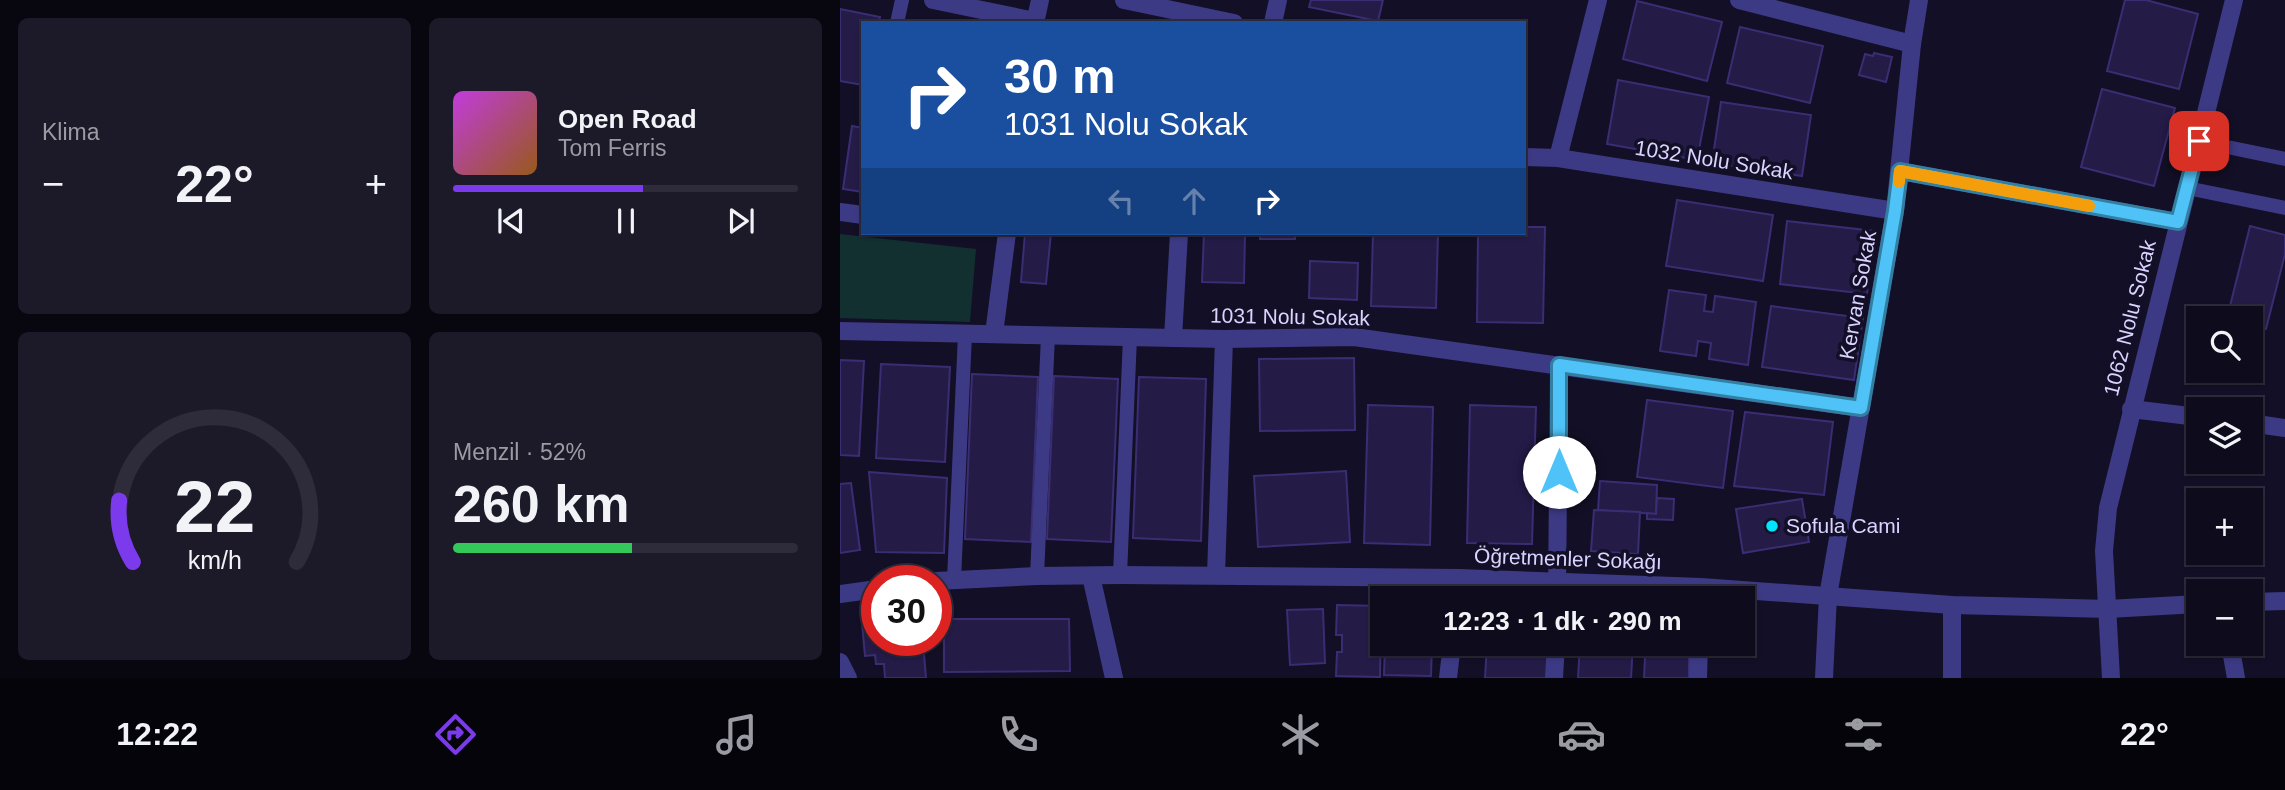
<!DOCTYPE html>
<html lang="tr">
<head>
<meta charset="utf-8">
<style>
	body { margin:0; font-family:Arial,sans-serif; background:#1c1929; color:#f1f3f6; height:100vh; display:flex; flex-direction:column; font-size:26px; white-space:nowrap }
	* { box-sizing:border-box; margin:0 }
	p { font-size:23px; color:#9b9ba3 }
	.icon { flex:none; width:38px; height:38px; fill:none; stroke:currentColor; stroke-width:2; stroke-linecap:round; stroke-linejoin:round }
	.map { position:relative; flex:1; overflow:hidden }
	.side { display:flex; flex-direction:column; gap:18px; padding:18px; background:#08060f; width:840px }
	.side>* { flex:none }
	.top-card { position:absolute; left:21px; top:21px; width:665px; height:214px; border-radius:0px; box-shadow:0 2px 5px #0004,0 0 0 2px #2e2b3b; background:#1a4fa0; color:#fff; overflow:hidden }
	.tools { position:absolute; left:1346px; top:306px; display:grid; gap:14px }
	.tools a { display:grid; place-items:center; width:77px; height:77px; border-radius:0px; background:#0e0b1c; box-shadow:0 2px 5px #0004,0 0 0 2px #2e2b3b; font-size:35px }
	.speed { position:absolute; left:21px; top:565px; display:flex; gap:14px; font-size:35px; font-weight:700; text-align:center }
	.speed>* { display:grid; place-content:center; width:91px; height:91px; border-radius:50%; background:#0e0b1c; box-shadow:0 2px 5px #0004,0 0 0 2px #2e2b3b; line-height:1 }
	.speed .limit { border:10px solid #d22; background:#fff; color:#111 }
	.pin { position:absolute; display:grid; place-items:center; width:60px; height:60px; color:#fff; margin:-30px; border-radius:14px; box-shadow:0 4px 10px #0006 }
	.me { position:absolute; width:77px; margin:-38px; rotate:0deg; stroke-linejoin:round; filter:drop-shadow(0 0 5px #0008) }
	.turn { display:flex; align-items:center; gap:24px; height:147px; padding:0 28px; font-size:32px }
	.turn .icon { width:91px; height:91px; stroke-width:2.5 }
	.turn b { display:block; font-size:49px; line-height:60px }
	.lanes { display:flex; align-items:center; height:66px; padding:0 28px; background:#0003; justify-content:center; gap:35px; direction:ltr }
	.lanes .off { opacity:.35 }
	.big { font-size:52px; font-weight:800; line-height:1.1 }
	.side .card { flex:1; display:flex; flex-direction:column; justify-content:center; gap:10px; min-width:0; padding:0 24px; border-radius:10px; background:#1c1929 }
	.side .dial { align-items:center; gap:0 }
	.dial svg { height:182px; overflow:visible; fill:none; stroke:#2e2b3b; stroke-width:7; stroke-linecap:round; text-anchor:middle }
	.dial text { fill:#f1f3f6; stroke:none }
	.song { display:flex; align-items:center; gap:21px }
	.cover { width:84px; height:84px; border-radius:10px; background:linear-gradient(135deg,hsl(290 70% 55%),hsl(30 70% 35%)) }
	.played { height:7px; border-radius:4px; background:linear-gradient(90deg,#7c3aed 55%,#2e2b3b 55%) }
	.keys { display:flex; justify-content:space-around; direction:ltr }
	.heat { display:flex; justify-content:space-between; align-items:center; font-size:38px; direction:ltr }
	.charge { height:10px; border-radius:5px; background:linear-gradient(90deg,#34c759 52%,#2e2b3b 0) }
	.side .tiles { flex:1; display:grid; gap:18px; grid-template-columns:repeat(2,1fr) }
	.trip { position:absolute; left:530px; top:586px; width:385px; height:70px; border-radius:0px; background:#0e0b1c; box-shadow:0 2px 5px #0004,0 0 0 2px #2e2b3b; font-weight:800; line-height:70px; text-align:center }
	.tab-bar { display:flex; height:112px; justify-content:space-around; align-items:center; background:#06040b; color:#9b9ba3 }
	.tab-bar .icon { width:49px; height:49px }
	.tab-bar .on { color:#7c3aed }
	.tab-bar b { font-size:32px; color:#f1f3f6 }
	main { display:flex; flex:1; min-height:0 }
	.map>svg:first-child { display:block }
</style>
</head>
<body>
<main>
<section class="side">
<div class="tiles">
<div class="card"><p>Klima</p>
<div class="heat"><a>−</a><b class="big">22°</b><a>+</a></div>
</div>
<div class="card">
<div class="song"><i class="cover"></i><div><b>Open Road</b><p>Tom Ferris</p></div></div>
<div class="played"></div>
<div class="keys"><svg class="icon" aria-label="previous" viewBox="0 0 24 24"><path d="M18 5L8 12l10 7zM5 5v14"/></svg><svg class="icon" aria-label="pause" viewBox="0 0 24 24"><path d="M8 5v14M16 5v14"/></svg><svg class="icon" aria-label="next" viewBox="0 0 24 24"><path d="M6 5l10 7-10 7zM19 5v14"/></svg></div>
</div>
<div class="card dial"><svg viewBox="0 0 100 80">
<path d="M14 69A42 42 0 1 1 86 69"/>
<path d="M14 69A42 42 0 0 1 8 42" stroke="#7c3aed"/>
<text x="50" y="56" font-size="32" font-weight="700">22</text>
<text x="50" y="72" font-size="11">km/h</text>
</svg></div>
<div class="card"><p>Menzil · 52%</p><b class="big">260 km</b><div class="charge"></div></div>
</div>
</section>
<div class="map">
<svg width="1445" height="678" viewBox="0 0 1445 678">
	<rect width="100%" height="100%" fill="#130f26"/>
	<polygon fill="#12302f" points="0,234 136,249 130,322 0,318"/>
	<g fill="#241b47" stroke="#3b2d73" stroke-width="2">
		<polygon points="471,0 543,0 538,21 469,7"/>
		<polygon points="1285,0 1306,0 1358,14 1339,89 1267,71"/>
		<polygon points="797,1 882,22 867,81 783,59"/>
		<polygon points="0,9 40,17 39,23 23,23 23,85 0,81"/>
		<polygon points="900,27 983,46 970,103 887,83"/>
		<polygon points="1034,53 1052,57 1046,82 1019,75 1025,54 1033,56"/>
		<polygon points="778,80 869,97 857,160 767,144"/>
		<polygon points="1262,89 1335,108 1314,186 1241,167"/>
		<polygon points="881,102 971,115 962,176 872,163"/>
		<polygon points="12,126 23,128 23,192 3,189"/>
		<polygon points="837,200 933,215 923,281 826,266"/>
		<polygon points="947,221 1034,231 1027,294 940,284"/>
		<polygon points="1410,226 1445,235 1445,254 1426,329 1410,327 1410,318 1387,318"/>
		<polygon points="684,227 705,227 703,323 637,322 638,233 684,233"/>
		<polygon points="185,233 211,233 206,284 181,282"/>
		<polygon points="364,233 405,233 404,283 362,282"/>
		<polygon points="420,233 469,233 468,235 455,235 455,239 420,239"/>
		<polygon points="533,233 598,233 596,308 531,306"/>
		<polygon points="470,261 518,263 517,300 469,298"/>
		<polygon points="829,290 866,295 864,311 873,312 875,296 916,302 908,365 869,359 871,343 858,341 856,356 820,351"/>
		<polygon points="931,306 1023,318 1014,380 922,367"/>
		<polygon points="514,358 515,430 420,431 419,359"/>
		<polygon points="0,360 24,361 19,456 0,455"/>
		<polygon points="41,364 110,367 105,462 36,458"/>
		<polygon points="132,374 198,377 191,542 125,539"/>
		<polygon points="214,376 278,379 271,542 207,539"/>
		<polygon points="299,377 366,379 361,541 293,538"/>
		<polygon points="807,400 893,411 883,488 797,477"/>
		<polygon points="528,405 593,407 590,545 524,543"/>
		<polygon points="630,405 696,407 692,544 627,543"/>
		<polygon points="905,412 993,422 984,495 894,486"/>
		<polygon points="506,471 510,542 418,547 414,476"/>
		<polygon points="29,472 107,478 104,553 36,552"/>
		<polygon points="760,481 817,485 816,514 758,510"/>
		<polygon points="11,483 20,550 0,553 0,484"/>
		<polygon points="817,498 834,499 833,520 807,519 807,513 816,514"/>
		<polygon points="962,499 969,542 903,553 896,509"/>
		<polygon points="754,510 800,512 798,554 751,551"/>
		<polygon points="497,605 541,606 540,677 496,676 497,652 502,652 502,635 496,635"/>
		<polygon points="483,609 485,663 450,665 447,610"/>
		<polygon points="104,619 229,619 230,671 104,672"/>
		<polygon points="37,622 37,640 88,640 83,642 86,678 45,678 44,664 36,664 35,655 25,656 22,623"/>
		<polygon points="545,644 592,644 591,676 544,675"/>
		<polygon points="647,644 708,644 707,678 645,678"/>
		<polygon points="740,644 793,644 791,678 738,678"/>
		<rect x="803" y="644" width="46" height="13"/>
		<polygon points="805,657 849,657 849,678 804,678"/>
	</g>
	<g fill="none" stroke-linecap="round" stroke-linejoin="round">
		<g stroke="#3d3a85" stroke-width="14">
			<polyline points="57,23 62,0"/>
			<polyline points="1358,141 1445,159"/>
			<polyline points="1347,188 1445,208"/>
			<polyline points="280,575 290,337"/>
			<polyline points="197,576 208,336"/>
			<polyline points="114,580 125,334"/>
		</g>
		<g stroke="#3d3a85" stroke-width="18">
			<polyline points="93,0 195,21"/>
			<polyline points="284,0 394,23"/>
			<polyline points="899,0 1072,44"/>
			<polyline points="195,23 200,0"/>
			<polyline points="433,23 438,0"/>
			<polyline points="684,157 718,158 1055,211"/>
			<polyline points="718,158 758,0"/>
			<polyline points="1060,171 1338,222"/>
			<polyline points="0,212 23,215"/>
			<polyline points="0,331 384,339 514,337 1021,408"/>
			<polyline points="154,334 167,233"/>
			<polyline points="333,338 339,233"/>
			<polyline points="1291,409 1358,417"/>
			<polyline points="1410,423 1445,428"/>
			<polyline points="376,575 384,339"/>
			<polyline points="251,576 274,678"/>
			<polyline points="96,581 197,576 280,575 619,578 861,587 1112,605 1268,609 1358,604"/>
			<polyline points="0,594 37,589"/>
			<polyline points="617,598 619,578"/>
			<polyline points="717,598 719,365"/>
			<polyline points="1410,602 1445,601"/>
			<polyline points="1112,605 1112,678"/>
			<polyline points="1390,644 1396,678"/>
			<polyline points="0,662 8,678"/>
			<polyline points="608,678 612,644"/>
			<polyline points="714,678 716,644"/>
			<polyline points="858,678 859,644"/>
			<polyline points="984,678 988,596 1055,211 1072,44 1079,0"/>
			<polyline points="1271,678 1264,551 1268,508 1394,0"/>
		</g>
	</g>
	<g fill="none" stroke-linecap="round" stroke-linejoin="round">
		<defs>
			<polyline id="route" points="719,472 719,365 1021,408 1055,211 1060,171 1338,222 1359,141"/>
		</defs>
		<use href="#route" stroke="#337fa1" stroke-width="18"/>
		<use href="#route" stroke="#4fc3f7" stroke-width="12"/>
		<polyline stroke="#f59e0b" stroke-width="12" points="1059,182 1060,171 1249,206"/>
	</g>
	<circle fill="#00e5ff" stroke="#130f26" stroke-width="2.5" cx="932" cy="526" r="7"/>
	<g text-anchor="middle" stroke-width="7" stroke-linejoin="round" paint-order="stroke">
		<g font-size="21" fill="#d9d4ff" stroke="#130f26">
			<text transform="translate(874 160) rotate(9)" y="7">1032 Nolu Sokak</text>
			<text transform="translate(1018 295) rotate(-80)" y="7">Kervan Sokak</text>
			<text transform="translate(450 317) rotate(1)" y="7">1031 Nolu Sokak</text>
			<text transform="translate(1290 318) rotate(-76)" y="7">1062 Nolu Sokak</text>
			<text transform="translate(728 559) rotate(2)" y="7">Öğretmenler Sokağı</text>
		</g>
		<g font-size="21" fill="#d9d4ff" stroke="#130f26" text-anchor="start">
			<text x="946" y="533">Sofula Cami</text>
		</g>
	</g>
</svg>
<div class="tools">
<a><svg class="icon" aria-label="search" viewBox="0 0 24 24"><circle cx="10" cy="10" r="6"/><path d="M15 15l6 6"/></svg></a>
<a><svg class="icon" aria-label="layers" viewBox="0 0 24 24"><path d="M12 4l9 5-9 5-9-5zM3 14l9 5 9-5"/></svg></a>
<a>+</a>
<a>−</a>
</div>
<div class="speed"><div class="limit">30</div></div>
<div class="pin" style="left:1359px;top:141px;background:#d93025"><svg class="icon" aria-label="arrive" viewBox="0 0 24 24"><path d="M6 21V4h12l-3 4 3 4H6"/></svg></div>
<svg class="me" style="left:719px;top:472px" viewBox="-20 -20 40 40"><circle r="19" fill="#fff"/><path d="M0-13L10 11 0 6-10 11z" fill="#4fc3f7"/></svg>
<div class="trip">12:23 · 1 dk · 290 m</div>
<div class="top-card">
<div class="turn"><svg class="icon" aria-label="right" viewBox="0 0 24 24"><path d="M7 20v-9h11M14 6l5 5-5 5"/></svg><div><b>30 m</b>1031 Nolu Sokak</div></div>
<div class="lanes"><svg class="icon off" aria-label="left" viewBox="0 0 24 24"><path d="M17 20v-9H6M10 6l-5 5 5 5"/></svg><svg class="icon off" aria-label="ahead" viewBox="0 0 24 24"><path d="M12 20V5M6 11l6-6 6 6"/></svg><svg class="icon" aria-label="right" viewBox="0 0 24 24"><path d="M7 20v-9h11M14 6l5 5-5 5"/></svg></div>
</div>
</div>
</main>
<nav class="tab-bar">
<b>12:22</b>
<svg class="icon on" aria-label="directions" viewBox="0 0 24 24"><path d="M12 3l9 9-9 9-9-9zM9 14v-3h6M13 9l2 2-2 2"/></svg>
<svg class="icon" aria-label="music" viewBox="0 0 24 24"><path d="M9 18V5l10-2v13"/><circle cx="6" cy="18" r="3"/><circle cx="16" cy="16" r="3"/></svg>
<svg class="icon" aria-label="phone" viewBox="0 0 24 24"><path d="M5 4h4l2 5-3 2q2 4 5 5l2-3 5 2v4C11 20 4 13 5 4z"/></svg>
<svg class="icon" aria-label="climate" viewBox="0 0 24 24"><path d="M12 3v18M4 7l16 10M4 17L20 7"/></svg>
<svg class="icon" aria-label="car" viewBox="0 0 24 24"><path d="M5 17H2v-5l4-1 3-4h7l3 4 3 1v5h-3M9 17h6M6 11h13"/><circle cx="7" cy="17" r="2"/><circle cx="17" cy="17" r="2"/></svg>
<svg class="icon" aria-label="filters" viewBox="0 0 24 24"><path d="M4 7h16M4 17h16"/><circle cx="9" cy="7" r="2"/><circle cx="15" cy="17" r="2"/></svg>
<b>22°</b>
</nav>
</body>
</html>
